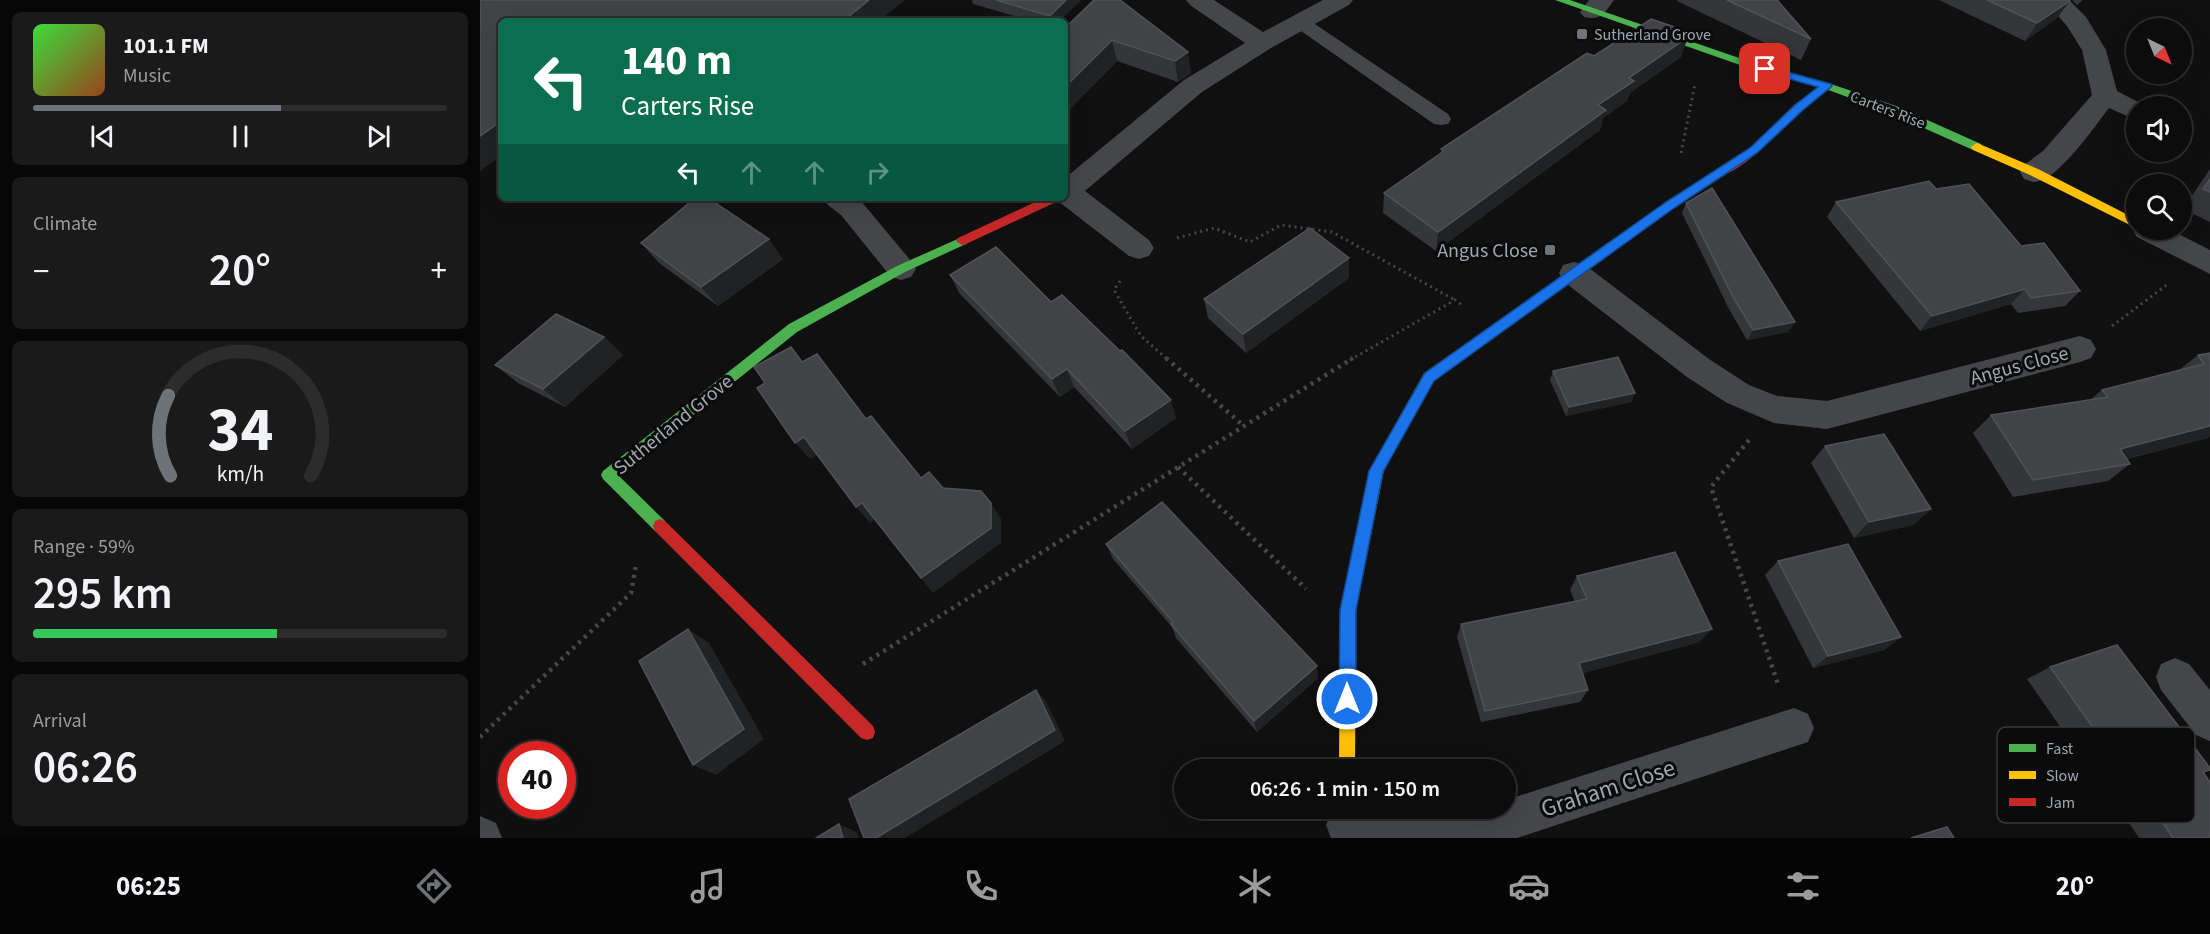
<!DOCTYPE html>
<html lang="en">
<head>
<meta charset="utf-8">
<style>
	body { margin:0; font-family:"Source Sans 3",sans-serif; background:#1a1a1a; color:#f1f3f6; height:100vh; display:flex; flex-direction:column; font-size:22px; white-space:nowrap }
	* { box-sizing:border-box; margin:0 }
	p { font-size:20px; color:#9a9b9d }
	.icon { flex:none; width:33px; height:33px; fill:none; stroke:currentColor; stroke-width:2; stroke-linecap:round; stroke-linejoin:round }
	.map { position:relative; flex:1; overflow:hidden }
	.panel { display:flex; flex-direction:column; gap:12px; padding:12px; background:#070707; width:480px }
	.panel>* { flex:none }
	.banner { position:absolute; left:18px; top:18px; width:570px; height:183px; border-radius:9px; box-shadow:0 6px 24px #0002,0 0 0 2px #2c2c2d; background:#0b6e4f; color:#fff; overflow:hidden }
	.needle { width:39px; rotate:137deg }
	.buttons { position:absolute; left:1646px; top:18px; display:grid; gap:12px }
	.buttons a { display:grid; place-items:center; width:66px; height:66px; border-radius:50%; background:#0c0c0c; box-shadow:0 6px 24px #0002,0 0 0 2px #2c2c2d; font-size:30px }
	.speed { position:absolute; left:18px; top:741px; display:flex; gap:12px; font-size:30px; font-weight:700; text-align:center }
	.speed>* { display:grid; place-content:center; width:78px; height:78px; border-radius:50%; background:#0c0c0c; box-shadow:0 6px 24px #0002,0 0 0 2px #2c2c2d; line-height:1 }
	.speed .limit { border:9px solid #d22; background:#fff; color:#111 }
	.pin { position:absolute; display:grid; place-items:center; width:51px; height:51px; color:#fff; margin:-26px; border-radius:12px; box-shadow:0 3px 9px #0006 }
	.me { position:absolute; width:66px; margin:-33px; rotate:0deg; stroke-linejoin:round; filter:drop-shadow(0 0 4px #0008) }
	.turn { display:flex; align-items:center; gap:21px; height:126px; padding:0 24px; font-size:27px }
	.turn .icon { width:78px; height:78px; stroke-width:2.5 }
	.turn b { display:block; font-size:42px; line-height:51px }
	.lanes { display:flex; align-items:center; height:57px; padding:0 24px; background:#0003; justify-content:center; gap:30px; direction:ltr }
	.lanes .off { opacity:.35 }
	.big { font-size:45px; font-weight:600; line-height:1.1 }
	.panel .card { flex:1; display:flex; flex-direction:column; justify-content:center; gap:9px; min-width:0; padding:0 21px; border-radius:9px; background:#1a1a1a }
	.panel .dial { align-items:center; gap:0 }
	.dial svg { height:156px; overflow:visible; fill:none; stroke:#2c2c2d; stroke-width:7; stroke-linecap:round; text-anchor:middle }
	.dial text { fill:#f1f3f6; stroke:none }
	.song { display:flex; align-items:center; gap:18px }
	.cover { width:72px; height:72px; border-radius:9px; background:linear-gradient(135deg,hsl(120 70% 55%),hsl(20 70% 35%)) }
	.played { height:6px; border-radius:3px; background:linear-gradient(90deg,#6e7279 60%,#2c2c2d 60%) }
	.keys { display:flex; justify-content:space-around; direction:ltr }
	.heat { display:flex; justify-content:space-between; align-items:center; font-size:33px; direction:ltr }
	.charge { height:9px; border-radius:4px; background:linear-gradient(90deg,#34c759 59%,#2c2c2d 0) }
	.trip { position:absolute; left:694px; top:759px; width:342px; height:60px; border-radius:30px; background:#0c0c0c; box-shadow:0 6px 24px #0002,0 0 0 2px #2c2c2d; font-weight:600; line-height:60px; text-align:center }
	.dock { display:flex; height:96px; justify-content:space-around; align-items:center; background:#050505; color:#9a9b9d }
	.dock .icon { width:42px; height:42px }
	.dock .current { color:#6e7279 }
	.dock b { font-size:27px; color:#f1f3f6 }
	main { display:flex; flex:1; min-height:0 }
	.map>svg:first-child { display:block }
</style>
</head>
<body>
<main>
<section class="panel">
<div class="card">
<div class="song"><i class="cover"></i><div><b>101.1 FM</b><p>Music</p></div></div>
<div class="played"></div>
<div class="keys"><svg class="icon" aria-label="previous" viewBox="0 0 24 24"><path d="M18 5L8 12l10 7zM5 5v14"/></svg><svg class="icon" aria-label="pause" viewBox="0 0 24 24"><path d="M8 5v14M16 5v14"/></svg><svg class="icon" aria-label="next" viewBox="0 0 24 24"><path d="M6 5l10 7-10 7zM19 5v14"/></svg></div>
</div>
<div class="card"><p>Climate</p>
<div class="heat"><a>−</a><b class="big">20°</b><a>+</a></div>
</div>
<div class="card dial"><svg viewBox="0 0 100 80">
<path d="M14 69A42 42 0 1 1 86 69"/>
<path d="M14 69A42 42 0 0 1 13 28" stroke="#6e7279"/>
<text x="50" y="56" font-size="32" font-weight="700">34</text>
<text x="50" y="72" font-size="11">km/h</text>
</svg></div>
<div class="card"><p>Range · 59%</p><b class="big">295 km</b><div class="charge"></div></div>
<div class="card"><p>Arrival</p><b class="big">06:26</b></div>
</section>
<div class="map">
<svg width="1730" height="838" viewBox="0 0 1730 838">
	<rect width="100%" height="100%" fill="#101010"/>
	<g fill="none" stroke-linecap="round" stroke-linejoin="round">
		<g stroke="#46474b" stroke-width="3" stroke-dasharray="2 4" stroke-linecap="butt">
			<polyline points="1201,153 1215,84"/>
			<polyline points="697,238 734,228 770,242 801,225 852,232 975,300"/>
			<polyline points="640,281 634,290 661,336 688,360"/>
			<polyline points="1632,326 1688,284"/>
			<polyline points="870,360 975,300 982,305"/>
		</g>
		<g stroke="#46474b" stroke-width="4.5" stroke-dasharray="3 5" stroke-linecap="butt">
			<polyline points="686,358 764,426"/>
			<polyline points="1269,440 1231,487 1299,687"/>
			<polyline points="698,467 826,589"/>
			<polyline points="383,664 873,358"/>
			<polyline points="0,737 151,593 156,565"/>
		</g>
		<polygon fill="#444649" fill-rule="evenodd" points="820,17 826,18 968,114 971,119 968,124 961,125 954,124 814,26 811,22 814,18"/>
		<g fill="#444649" fill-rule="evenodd">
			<polygon points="706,0 734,0 783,32 843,0 873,0 869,5 791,48 722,92 605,191 669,240 674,248 669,256 659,259 649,256 574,198 585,198 585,178 704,80 765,43 710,5"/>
			<path d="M1109 0H1134C1125 13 1120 21 1104 17L1100 12Z"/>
			<path d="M1564 0H1589L1606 17 1626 50 1637 91 1666 106H1656V120L1629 108C1615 126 1577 182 1554 182 1550 181 1547 180 1544 179L1540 172 1544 165 1563 151 1612 95 1602 50 1587 26Z"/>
			<polygon points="344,198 377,198 381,201 431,261 436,269 431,277 421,280 411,277 361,215 348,205"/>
			<polygon points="1656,224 1656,230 1691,230 1730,250 1730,274 1657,237 1653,230"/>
			<polygon points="1094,262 1105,265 1229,359 1269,385 1297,396 1347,401 1600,336 1611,340 1616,349 1611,358 1600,362 1347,429 1294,423 1247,403 1207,377 1083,281 1079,273 1083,265"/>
			<polygon points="1695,658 1709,664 1730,690 1730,741 1716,735 1681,690 1676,677 1681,664"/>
			<polygon points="1314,708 1328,714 1334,728 1328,742 1037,838 851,838 846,825 852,810 856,808 1026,808 1026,800"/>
			<polygon points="0,816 16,823 22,838 0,838"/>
		</g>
		<g fill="#4caf50" fill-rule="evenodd">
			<polygon points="1075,0 1090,0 1268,61 1351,84 1416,106 1501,144 1503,147 1501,150 1493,150 1408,112 1343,88 1260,65"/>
			<polygon points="1241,168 1247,172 1245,175 1194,208 954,381 902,474 897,476 892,474 890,470 892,466 944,373 1186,202"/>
			<polygon points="482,237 486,238 488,241 486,244 425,272 317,332 138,475 185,521 187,526 185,531 180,533 175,531 123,479 121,475 123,471 309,324 417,266"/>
		</g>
		<g fill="#ffc107" fill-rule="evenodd">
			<polygon points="1497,143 1558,169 1656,219 1656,228 1550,175 1493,150 1491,147"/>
			<polygon points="897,464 902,466 904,470 876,610 875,770 859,770 860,610 890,470 892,466"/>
		</g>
		<g fill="#c62828" fill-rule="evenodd">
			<path d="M1347 83 1351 84V88C1341 96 1330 103 1321 111 1306 125 1257 179 1237 175V169L1270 148 1315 104Z"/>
			<polygon points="564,198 580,198 578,201 486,244 482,245 476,241 478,238"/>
			<polygon points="180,519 185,521 393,726 395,732 393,738 387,740 381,738 175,531 173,526 175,521"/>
		</g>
	</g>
	<g fill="#353639">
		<polygon points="492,0 601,0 579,21 552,21 493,4"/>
		<polygon points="614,0 711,73 698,82 637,61 585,114 585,28"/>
		<polygon points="1197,0 1297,0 1331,39 1321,60 1197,1"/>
		<polygon points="1459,0 1589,0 1577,18 1545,41"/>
		<polygon points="1592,0 1603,0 1597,5"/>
		<polygon points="1114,56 1201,57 1150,93 1147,101 1123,118 1120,130 956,251 903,213 904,193 961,153 961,149"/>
		<polygon points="1730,169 1730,222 1703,209"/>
		<polygon points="1456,189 1541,246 1600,291 1585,306 1538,313 1531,304 1440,331 1347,217 1356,202"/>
		<polygon points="1206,203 1315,322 1308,332 1267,340 1249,309 1202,213"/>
		<polygon points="161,243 303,259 238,306 179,263"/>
		<polygon points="470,275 696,418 652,449 594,387 580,397 480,294"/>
		<polygon points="869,278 766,353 728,318 724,299"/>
		<polygon points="124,337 143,355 85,407 38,383 15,365"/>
		<polygon points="1730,353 1728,438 1647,459 1650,464 1628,481 1533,497 1493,433 1511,415 1610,400 1622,390 1699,370 1718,355"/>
		<polygon points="1073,371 1155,393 1151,402 1086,416 1070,380"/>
		<polygon points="1345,446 1451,509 1433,525 1374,538 1331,463"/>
		<polygon points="626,544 838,678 777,732 696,638 692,627 633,559"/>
		<polygon points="1298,561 1421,637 1404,650 1333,668 1285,575"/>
		<polygon points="1097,576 1220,642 1103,673 1108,690 1100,702 1001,722 977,637 981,624 1095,602 1090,590"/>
		<polygon points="1570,667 1723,772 1730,838 1659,838 1636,803 1634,804 1547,679"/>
	</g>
	<g fill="#212223">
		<polygon points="389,0 425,0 399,21 363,21"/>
		<polygon points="586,0 601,0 579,21 571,21 570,16"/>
		<polygon points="1590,1 1577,18 1545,41 1557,23"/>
		<polygon points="1208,37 1201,57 1150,93 1147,101 1123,118 1120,130 956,251 958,232 1118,105 1149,78"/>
		<polygon points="632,40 637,61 585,114 585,87"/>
		<polygon points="708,52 711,73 698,82 695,61"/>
		<polygon points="21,121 21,156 0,171 0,136"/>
		<polygon points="289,239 303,259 238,306 221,287"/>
		<polygon points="869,258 869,278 766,353 763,334"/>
		<polygon points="1545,289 1531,304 1440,331 1452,316"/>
		<polygon points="1315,322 1308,332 1267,340 1273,330"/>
		<polygon points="124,337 143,355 85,407 63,389"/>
		<polygon points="587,369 594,387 580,397 572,379"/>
		<polygon points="1155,393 1151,402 1086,416 1089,407"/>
		<polygon points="691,400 696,418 652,449 645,431"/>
		<polygon points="1730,426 1730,437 1728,438 1618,466 1640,449"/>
		<polygon points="324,437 339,454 330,459 315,443"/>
		<polygon points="382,503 396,519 390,523 376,507"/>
		<polygon points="511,503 521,519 521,543 453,593 441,578"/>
		<polygon points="1451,509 1433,525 1374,538 1389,522"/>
		<polygon points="208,629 229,643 284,739 236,775 213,765"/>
		<polygon points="1232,629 1220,642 1092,676 1099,663"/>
		<polygon points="1421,637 1404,650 1333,668 1348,656"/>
		<polygon points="837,666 838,678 777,732 774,721"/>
		<polygon points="556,690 566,701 585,741 425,838 396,838"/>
		<polygon points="359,824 377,832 379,838 363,838"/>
	</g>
	<g fill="#414346" stroke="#505257" stroke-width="1.5">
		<polygon points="0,0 389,0 363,21 21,21 21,121 0,136"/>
		<polygon points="516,0 586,0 570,16"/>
		<polygon points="614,0 640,0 708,52 695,61 632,40 585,87 585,28"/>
		<polygon points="1247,0 1297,0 1331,39"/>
		<polygon points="1507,0 1589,0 1590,1 1557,23"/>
		<polygon points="1171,19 1203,30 1208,37 1149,78 1154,81 1118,105 1126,110 958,232 904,193 964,151 961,149 1107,53 1114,56"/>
		<polygon points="1730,179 1730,192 1723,189"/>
		<polygon points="1449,181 1456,189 1489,184 1541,246 1564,243 1600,291 1551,298 1545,289 1452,316 1356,202"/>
		<polygon points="1232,188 1315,322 1273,330 1254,299 1206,203"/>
		<polygon points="215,198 228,198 289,239 221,287 161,243"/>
		<polygon points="830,228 869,258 763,334 724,299"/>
		<polygon points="516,247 571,302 582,295 640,351 642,350 691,400 645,431 587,369 572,379 470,275"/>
		<polygon points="76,314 124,337 63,389 15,365"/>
		<polygon points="311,347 322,362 337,354 386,419 391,416 441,478 449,472 463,488 501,491 511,503 511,528 441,578 382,503 376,507 324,437 315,443 277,388 285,383 274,367"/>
		<polygon points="1730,353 1730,426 1640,449 1650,464 1553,480 1511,415 1628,397 1622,390 1724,364 1718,355"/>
		<polygon points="1138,357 1155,393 1089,407 1073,371"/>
		<polygon points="1404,434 1451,509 1389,522 1345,446"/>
		<polygon points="682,502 837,666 774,721 691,624 693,622 626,544"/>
		<polygon points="1368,544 1421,637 1348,656 1298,561"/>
		<polygon points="1195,552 1232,629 1099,663 1108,690 1005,711 981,624 1107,599 1097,576"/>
		<polygon points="208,629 264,729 213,765 159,661"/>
		<polygon points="1637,645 1730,768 1730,770 1723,772 1730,782 1730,838 1693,838 1664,794 1661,795 1570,667"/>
		<polygon points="556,690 575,730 396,838 384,838 369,799"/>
		<polygon points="359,824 363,838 336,838"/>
		<polygon points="1467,827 1474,838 1431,838"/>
	</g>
	<polygon fill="#1a73e8" stroke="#114b97" stroke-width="1.5" points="1285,66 1351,84 1352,86 1323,110 1277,153 1194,208 954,381 903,472 876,610 876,699 873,705 867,707 862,705 859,699 860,610 889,471 945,373 1186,202 1270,148 1315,105 1338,87 1281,71 1280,69"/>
	<g fill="#6e7279" stroke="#0b0b0c" stroke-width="2">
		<rect x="1096" y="28" width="12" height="12" rx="3"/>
		<rect x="1064" y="244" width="12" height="12" rx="3"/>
	</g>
	<g text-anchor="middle" stroke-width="6" stroke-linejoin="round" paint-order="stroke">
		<g font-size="16" fill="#a0a7b2" stroke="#0b0b0c" text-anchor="start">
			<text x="1114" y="40">Sutherland Grove</text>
		</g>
		<g font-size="16" fill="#a0a7b2" stroke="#0b0b0c">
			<text transform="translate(1408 109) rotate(21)" y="6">Carters Rise</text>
		</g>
		<g font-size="20" fill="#a0a7b2" stroke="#0b0b0c" text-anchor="end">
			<text x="1058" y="257">Angus Close</text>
		</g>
		<g font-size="20" fill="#a0a7b2" stroke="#0b0b0c">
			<text transform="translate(1539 365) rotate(-15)" y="7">Angus Close</text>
			<text transform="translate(193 424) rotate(-39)" y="7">Sutherland Grove</text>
		</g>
		<g font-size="24" fill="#a0a7b2" stroke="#0b0b0c">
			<text transform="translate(1128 788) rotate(-18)" y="8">Graham Close</text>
		</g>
	</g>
	<rect x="1517" y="727" width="198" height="96" rx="9" fill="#0b0b0c" stroke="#383a3e" stroke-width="1.5"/>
	<rect x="1529" y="744" width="27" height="8" fill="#4caf50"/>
	<rect x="1529" y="771" width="27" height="8" fill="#ffc107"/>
	<rect x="1529" y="798" width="27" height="8" fill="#c62828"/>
	<g font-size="16" fill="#a0a7b2">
		<text x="1566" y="754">Fast</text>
		<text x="1566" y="781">Slow</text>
		<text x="1566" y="808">Jam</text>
	</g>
</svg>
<div class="buttons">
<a><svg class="needle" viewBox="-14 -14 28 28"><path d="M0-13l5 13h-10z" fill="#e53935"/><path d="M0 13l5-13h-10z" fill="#9a9b9d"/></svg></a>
<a><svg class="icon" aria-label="sound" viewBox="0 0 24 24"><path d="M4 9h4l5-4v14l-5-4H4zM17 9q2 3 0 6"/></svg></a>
<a><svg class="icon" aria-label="search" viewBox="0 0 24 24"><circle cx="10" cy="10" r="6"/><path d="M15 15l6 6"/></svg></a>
</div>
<div class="speed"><div class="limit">40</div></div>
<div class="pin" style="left:1285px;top:69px;background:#d93025"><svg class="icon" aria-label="arrive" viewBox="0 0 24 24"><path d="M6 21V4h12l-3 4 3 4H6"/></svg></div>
<svg class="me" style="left:867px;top:699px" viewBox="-20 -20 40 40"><circle r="17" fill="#1a73e8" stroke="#fff" stroke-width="3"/><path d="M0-11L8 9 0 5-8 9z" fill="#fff"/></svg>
<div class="trip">06:26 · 1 min · 150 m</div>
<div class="banner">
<div class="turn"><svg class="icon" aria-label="left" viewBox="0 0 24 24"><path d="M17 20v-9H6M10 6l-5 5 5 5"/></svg><div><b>140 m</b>Carters Rise</div></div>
<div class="lanes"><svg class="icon" aria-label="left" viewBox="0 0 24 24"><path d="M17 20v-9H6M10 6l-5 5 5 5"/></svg><svg class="icon off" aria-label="ahead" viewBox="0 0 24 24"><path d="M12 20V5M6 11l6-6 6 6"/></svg><svg class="icon off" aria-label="ahead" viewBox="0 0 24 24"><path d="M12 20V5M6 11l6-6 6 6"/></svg><svg class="icon off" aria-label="right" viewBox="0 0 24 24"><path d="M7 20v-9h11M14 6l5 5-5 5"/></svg></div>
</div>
</div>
</main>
<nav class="dock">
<b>06:25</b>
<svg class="icon current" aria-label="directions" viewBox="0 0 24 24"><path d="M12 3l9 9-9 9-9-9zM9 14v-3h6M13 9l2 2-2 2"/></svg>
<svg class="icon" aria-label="music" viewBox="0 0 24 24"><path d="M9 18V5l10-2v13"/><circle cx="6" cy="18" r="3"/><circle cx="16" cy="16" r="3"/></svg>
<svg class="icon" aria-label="phone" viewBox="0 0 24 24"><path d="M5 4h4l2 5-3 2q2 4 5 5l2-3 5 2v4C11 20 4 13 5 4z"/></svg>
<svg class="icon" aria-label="climate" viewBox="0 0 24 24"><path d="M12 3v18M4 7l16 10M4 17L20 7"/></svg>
<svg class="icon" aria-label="car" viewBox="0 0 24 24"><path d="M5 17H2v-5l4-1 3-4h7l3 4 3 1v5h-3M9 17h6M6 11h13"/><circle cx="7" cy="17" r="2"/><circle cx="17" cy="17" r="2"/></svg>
<svg class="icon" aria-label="filters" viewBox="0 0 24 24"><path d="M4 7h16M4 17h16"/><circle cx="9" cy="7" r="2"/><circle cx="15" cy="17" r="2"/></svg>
<b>20°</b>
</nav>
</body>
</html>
